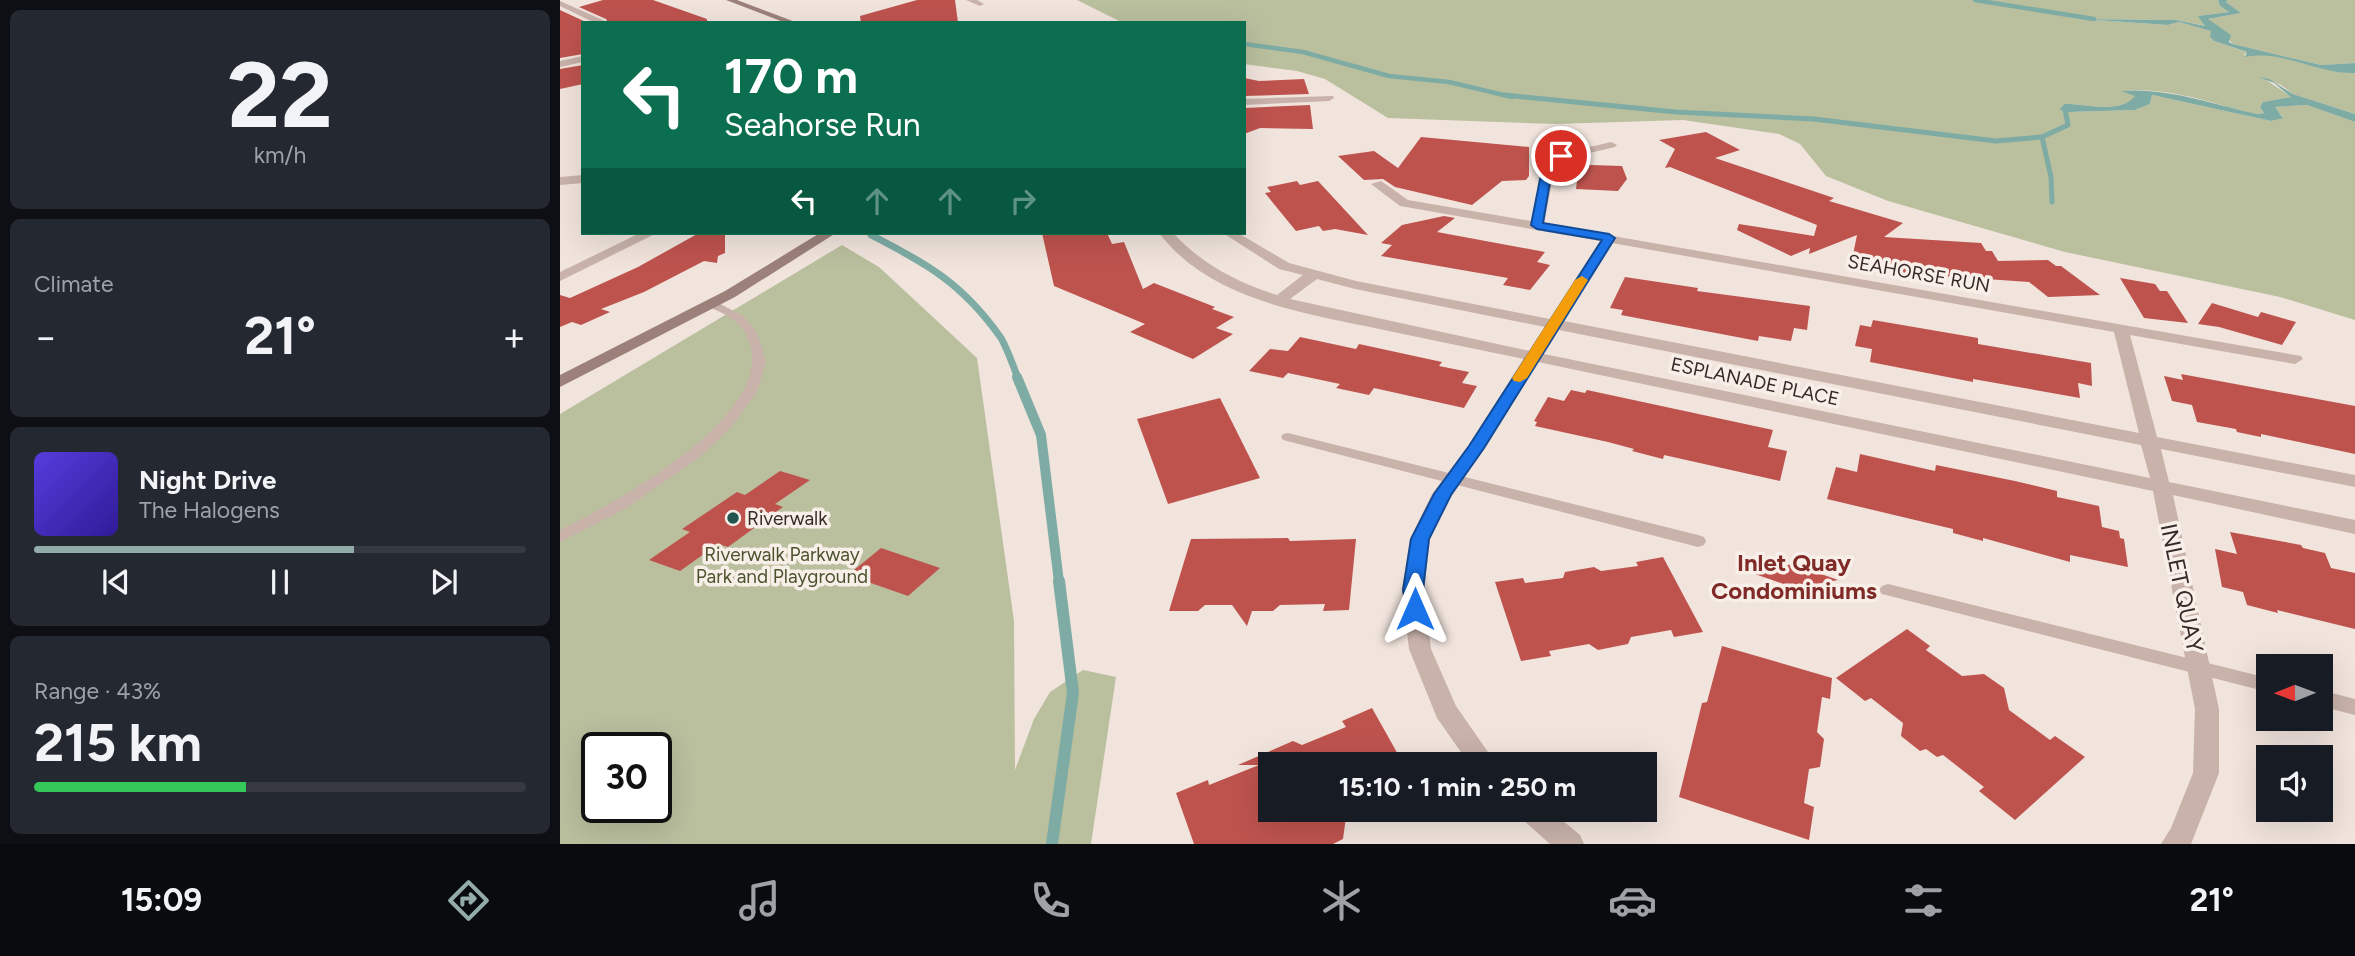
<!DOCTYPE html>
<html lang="en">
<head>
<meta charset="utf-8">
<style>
	body { margin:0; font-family:Figtree,sans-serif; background:#242831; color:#f1f3f6; height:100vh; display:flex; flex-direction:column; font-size:26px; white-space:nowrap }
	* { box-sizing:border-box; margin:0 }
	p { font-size:23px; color:#9ea1a6 }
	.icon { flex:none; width:38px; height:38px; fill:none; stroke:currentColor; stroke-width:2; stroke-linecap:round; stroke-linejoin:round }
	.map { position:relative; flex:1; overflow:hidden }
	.drawer { display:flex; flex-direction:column; gap:10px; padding:10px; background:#0d0f14; width:560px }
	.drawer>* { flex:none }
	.top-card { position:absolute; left:21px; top:21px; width:665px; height:214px; border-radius:0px; box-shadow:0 7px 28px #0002; background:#0b6e4f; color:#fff; overflow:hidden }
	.needle { width:46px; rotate:269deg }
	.controls { position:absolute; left:1696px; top:654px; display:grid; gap:14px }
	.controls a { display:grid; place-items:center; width:77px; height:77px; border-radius:0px; background:#171b24; box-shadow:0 7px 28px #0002; font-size:35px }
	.speed { position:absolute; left:21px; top:732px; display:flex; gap:14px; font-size:35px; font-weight:700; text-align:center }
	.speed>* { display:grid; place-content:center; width:91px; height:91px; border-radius:50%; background:#171b24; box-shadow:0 7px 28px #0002; line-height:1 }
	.speed .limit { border:4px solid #111; border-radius:10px; background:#fff; color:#111 }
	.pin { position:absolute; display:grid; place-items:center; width:60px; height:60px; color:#fff; margin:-30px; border:4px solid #fff; border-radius:50%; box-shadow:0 2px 7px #0007 }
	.me { position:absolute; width:77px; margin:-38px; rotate:0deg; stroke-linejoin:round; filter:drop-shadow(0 0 5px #0008) }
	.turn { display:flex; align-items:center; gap:24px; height:147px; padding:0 28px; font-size:32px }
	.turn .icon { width:91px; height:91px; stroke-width:2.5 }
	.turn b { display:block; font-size:49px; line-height:60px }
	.lanes { display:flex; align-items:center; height:66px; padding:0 28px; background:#0003; justify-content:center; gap:35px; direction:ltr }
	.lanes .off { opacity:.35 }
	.big { font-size:52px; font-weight:700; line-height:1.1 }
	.drawer .tile { flex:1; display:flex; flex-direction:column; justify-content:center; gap:10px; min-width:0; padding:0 24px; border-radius:10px; background:#242831 }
	.drawer .dial { align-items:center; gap:0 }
	.dial b { font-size:91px; line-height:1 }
	.song { display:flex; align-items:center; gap:21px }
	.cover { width:84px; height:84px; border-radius:10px; background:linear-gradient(135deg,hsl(250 70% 55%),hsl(250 70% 35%)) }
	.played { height:7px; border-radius:4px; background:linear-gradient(90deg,#93acaa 65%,#363941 65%) }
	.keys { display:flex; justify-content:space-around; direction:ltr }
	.heat { display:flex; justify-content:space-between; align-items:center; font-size:38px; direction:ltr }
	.charge { height:10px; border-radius:5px; background:linear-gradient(90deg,#34c759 43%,#363941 0) }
	.trip { position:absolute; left:698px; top:752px; width:399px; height:70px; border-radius:0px; background:#171b24; box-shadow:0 7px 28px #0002; font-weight:700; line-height:70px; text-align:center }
	.menu { display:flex; height:112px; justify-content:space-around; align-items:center; background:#090b0e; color:#9ea1a6 }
	.menu .icon { width:49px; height:49px }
	.menu .active { color:#93acaa }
	.menu b { font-size:32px; color:#f1f3f6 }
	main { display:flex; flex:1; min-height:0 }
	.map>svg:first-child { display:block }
</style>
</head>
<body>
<main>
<section class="drawer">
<div class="tile dial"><b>22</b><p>km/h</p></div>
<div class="tile"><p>Climate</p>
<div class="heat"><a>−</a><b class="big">21°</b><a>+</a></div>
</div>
<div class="tile">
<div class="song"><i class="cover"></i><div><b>Night Drive</b><p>The Halogens</p></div></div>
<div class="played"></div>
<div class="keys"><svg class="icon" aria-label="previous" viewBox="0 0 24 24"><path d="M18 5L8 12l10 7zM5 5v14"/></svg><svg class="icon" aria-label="pause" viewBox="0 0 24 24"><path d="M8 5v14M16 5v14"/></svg><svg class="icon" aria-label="next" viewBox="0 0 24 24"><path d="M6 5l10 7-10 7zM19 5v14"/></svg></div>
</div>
<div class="tile"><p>Range · 43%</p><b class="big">215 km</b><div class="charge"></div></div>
</section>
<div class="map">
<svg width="1795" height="844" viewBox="0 0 1795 844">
	<rect width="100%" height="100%" fill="#f1e4dd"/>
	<g fill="#babf9e" fill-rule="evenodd">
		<path d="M517 0H1658L1660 6 1669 12 1639 16 1646 26 1616 20 1521 19 1608 25 1619 22 1652 31 1650 37 1654 41 1689 53 1684 54 1685 56C1721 49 1758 74 1795 73V114L1733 94 1721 85 1703 78 1732 97 1703 102 1700 107 1704 113 1697 114C1654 104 1607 86 1564 91L1576 96C1557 115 1527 103 1504 104L1499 110 1509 112 1575 110 1590 104 1592 95 1711 121 1723 117 1714 107 1747 105 1795 122V320L1720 297 1505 252 1328 201 1266 176 1240 144 1219 134 1123 120 995 124 828 118 765 79 737 71 684 64V23H563Z"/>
		<polygon points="1668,0 1795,0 1795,63 1761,65 1673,44 1648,19 1681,13 1666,2"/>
		<path d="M282 245 319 267 417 358 454 621 455 770 474 719 490 692 523 670 556 677 531 844H0V414ZM37 747H96V807H37Z"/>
	</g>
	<g fill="#7eaca5">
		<path d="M1658 0H1668L1666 2 1681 13 1648 19 1671 35 1669 42 1673 44 1761 65 1795 63V73C1757 74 1721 49 1685 57L1687 52 1654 41 1650 37 1651 31 1619 22 1608 25 1521 19 1616 20 1645 26 1638 16 1669 12 1660 6Z"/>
		<path d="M1698 77 1709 79 1733 94 1795 114V122L1747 105 1715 107 1723 118 1711 121 1592 95 1590 104 1575 110 1509 112 1499 110 1504 104C1526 103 1559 115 1575 96L1561 91C1606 87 1653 104 1697 114L1704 113 1700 107 1703 102 1731 97 1714 83Z"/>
	</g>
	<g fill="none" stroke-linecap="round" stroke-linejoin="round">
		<g stroke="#7eaca5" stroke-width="4.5">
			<polyline points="1415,0 1534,19"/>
			<polyline points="684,44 743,52 829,76 889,82 952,97"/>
		</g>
		<g stroke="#7eaca5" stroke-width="5">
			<polyline points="944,95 1116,112 1254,119 1436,141 1482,137"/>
			<polyline points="1492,202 1491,177 1482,137 1508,125 1505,109 1513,108"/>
		</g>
		<path stroke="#7eaca5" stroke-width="7" d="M311 235C368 264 403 284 441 338 448 350 453 366 458 378"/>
		<polyline stroke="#7eaca5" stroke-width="10" points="457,377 481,435 499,582"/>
		<polyline stroke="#7eaca5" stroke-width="12" points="492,844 513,693 499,581"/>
	</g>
	<g fill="#be534e">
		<polygon points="43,0 93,0 147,19 147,23 48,23 46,19 19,7"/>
		<polygon points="357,0 395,0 398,23 301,23 300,16"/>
		<polygon points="0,10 28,23 23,23 23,54 0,58"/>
		<polygon points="23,65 23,84 0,89 0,69"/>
		<polygon points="684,78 699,81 744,79 749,94 684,96"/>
		<polygon points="750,105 753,129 700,128 684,134 684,108"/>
		<polygon points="1146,132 1180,150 1155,158 1274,198 1269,201 1343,223 1324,237 1421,243 1426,251 1432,251 1438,261 1488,260 1496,266 1501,266 1540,295 1488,297 1469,282 1369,275 1369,278 1291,265 1297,235 1249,254 1250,248 1231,256 1177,230 1179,224 1254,236 1257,225 1130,175 1110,167 1105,168 1115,149 1099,140"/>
		<polygon points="861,137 969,147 969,176 966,180 942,181 912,205 835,187 823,179 804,180 778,156 814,151 838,168"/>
		<polygon points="1032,165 1062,166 1067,179 1058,191 1016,189 1019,166"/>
		<polygon points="737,181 740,185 758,181 808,235 775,229 763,231 759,226 736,231 705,193 711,192 707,187"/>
		<polygon points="884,216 895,218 877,232 985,252 977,262 990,265 970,290 943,285 948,278 821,256 832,245 821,243 842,225"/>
		<polygon points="139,233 165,233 165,253 158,256 157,263 144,261 84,292 41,309 50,312 21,325 12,322 0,327 0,295 10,298 78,267"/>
		<polygon points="482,233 547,233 552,244 564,242 583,289 594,283 655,307 652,309 674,317 656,328 673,334 633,359 570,332 585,324 494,286"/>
		<polygon points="1065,277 1138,288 1137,291 1250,306 1247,330 1234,328 1231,341 1199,336 1198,341 1061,315 1063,310 1050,308"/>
		<polygon points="1560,278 1595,284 1600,291 1607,291 1628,323 1584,318"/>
		<polygon points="1652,303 1698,317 1701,312 1736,322 1722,345 1659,327 1638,324"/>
		<polygon points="1313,320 1418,338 1418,344 1531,363 1532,386 1518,383 1520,398 1413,379 1413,382 1310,362 1312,349 1295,346 1300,325 1311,327"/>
		<polygon points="740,337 796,349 799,344 882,362 879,366 909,372 902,383 917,386 904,408 814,388 809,395 776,388 780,384 728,373 723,378 689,371 710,349 728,351"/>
		<polygon points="1621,374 1795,406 1795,454 1701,434 1701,437 1677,432 1676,429 1637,422 1632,405 1612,401 1604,376 1623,380"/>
		<polygon points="1011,390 1025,393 1027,390 1213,430 1208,447 1227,451 1220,481 1104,455 1103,459 1072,451 1074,449 1048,442 975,426 977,422 974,421 988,397 1004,401"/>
		<polygon points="660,398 700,478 608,504 577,419"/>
		<polygon points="1300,454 1375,471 1376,465 1455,481 1497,491 1497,497 1539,506 1542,527 1559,531 1560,538 1564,539 1568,567 1510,555 1510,562 1423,538 1423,541 1393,533 1393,529 1267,499 1276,467 1297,472"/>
		<polygon points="220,471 250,480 215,504 223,507 168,547 158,544 120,571 89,560 130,532 122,529 177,492 185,495"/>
		<polygon points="1670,532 1741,545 1743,548 1765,553 1771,568 1795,573 1795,629 1717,610 1718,613 1687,605 1683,592 1662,587 1655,549 1677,554"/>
		<polygon points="728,538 730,541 796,539 789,610 763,611 765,604 720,605 713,611 692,611 687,626 672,605 645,605 638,611 609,611 631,539"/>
		<polygon points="321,548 380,568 348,596 288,575"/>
		<polygon points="1103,557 1143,632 1114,637 1111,630 1071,637 1068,644 1038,650 1029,644 989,651 991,656 961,661 935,582 963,578 965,583 1003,578 1005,572 1034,567 1041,571 1078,566 1076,562"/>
		<polygon points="1233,564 1278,580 1235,588 1189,572"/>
		<polygon points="1347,629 1370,646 1366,650 1402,676 1424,674 1444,688 1449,710 1490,740 1495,736 1525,757 1455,820 1419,791 1424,787 1383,755 1377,757 1366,749 1360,751 1341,736 1343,723 1311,698 1305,701 1276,678"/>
		<polygon points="1162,646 1272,678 1270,699 1262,697 1257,732 1264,739 1260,767 1249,769 1244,803 1254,807 1249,840 1119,797 1142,703 1147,702"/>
		<polygon points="812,708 844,765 710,765 710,810 787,810 783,839 773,844 634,844 616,793 648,780 649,785 699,765 678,765 733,741 742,745 786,727 782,721"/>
	</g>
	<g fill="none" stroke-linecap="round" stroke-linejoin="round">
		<g fill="#c8b2aa" fill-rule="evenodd">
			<path d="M153 300 183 316 197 332 206 361 197 392 172 426 140 457 65 509 0 542V530C54 504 232 408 184 331 177 319 161 312 149 307L147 304Z"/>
			<polygon points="728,433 1138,535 1144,537 1146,541 1144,545 1138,547 723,440 721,437 723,434"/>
			<polygon points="1328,584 1708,678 1708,692 1322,594 1319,590 1322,586"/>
			<polygon points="1760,690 1795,699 1795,715 1760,706"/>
		</g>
		<g fill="#c8b2aa" fill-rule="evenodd">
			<polygon points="406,0 417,0 424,4 420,6"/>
			<polygon points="0,1 45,21 46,23 35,23 0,6"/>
			<polygon points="23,56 23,62 0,67 0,61"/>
			<polygon points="773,96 774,98 769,101 684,105 684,99"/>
			<path d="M1051 142 1057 145 1055 147 996 161 984 224 1741 356 1743 359 1735 364 1570 335 1597 437 1795 475V487L1601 449 1609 482 1795 520V534L1613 495 1659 709V773L1631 844H1601L1611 828 1633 773 1635 709 1593 491 978 362 925 448 891 495 870 539 864 590 871 649 896 706 937 765H910L877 718 849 649 842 590 850 539 872 494 909 445 964 359C917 349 870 340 824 330 745 313 651 301 599 233H613C642 264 676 282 717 295L743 275 719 269 663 233H678L729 263 796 281 990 319 1040 241 840 206 811 184 821 181 848 200 971 221 987 157ZM1052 243 1554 332 1579 433 1004 321ZM757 279 795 289 985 327 970 351 730 299ZM999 330 1581 445 1590 478 984 354Z"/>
			<polygon points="23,175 23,183 0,185 0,177"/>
			<polygon points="80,233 97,233 0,281 0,272"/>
			<polygon points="957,810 990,810 1020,835 1024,844 990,844 961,818"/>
		</g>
		<g fill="#9c817b" fill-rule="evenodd">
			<polygon points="166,0 177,0 238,23 226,23"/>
			<polygon points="260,233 276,233 175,297 0,387 0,375 165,291"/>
		</g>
	</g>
	<polygon fill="#1a73e8" stroke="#114b97" stroke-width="2" points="1001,152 1006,156 993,164 983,223 1049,234 1055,238 924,448 891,495 869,539 863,590 865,609 862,615 855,617 848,615 843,590 851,539 874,494 909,446 1042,240 977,229 971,225 983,164 987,157"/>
	<polygon fill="#f59e0b" points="1022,276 1028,280 967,378 960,382 954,381 952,378 1015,280"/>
	<circle fill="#21554e" stroke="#f8efe9" stroke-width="2.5" cx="173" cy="518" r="7"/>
	<g text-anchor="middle" stroke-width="7" stroke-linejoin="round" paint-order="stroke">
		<g font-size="19" fill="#362a29" stroke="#f8efe9">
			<text transform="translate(1359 273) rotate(10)" y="7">SEAHORSE RUN</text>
			<text transform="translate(1195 381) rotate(12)" y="7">ESPLANADE PLACE</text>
		</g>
		<g font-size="19" fill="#362a29" stroke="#f8efe9" text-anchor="start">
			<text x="187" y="525">Riverwalk</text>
		</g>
		<g font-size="19" fill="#4d532e" stroke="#f8efe9">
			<text x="222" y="561">Riverwalk Parkway<tspan x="222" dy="22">Park and Playground</tspan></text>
		</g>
		<g font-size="23" fill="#362a29" stroke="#f8efe9">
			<text transform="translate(1622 588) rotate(78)" y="8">INLET QUAY</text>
		</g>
		<g font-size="24" font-weight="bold" fill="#802b27" stroke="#f8efe9">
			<text x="1234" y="571">Inlet Quay<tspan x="1234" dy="28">Condominiums</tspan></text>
		</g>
	</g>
</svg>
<div class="controls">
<a><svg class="needle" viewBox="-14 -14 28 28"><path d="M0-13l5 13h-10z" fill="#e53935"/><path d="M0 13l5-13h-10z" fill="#9ea1a6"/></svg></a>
<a><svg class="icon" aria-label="sound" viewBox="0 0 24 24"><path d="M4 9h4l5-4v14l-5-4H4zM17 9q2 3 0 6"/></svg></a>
</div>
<div class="speed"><div class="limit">30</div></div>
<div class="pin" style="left:1001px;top:156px;background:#d93025"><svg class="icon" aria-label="arrive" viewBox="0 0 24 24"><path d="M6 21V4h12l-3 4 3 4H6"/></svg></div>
<svg class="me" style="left:855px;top:609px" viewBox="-20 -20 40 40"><path d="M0-17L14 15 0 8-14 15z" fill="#1a73e8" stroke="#fff" stroke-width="4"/></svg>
<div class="trip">15:10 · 1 min · 250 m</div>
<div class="top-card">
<div class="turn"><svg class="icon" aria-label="left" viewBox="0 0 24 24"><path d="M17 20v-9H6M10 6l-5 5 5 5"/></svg><div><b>170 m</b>Seahorse Run</div></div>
<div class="lanes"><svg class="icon" aria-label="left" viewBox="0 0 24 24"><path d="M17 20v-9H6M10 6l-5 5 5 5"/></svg><svg class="icon off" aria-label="ahead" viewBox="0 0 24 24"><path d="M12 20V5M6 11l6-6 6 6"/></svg><svg class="icon off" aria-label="ahead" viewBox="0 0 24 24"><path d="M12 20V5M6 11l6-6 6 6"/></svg><svg class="icon off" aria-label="right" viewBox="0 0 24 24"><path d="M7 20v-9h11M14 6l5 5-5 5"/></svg></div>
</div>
</div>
</main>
<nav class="menu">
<b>15:09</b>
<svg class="icon active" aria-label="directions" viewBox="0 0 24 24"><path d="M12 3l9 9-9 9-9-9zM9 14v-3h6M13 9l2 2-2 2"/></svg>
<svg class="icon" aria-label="music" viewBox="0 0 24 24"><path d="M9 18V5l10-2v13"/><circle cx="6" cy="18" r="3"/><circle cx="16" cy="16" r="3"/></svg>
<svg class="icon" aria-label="phone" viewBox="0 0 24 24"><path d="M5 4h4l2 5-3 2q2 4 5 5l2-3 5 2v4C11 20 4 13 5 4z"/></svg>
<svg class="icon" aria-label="climate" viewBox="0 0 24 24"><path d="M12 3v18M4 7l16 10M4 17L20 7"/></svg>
<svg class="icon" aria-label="car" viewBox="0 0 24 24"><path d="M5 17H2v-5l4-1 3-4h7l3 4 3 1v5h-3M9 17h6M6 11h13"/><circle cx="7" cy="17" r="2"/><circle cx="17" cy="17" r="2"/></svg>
<svg class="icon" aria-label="filters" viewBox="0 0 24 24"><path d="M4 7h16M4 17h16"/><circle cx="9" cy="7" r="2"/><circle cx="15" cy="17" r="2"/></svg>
<b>21°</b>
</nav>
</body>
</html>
